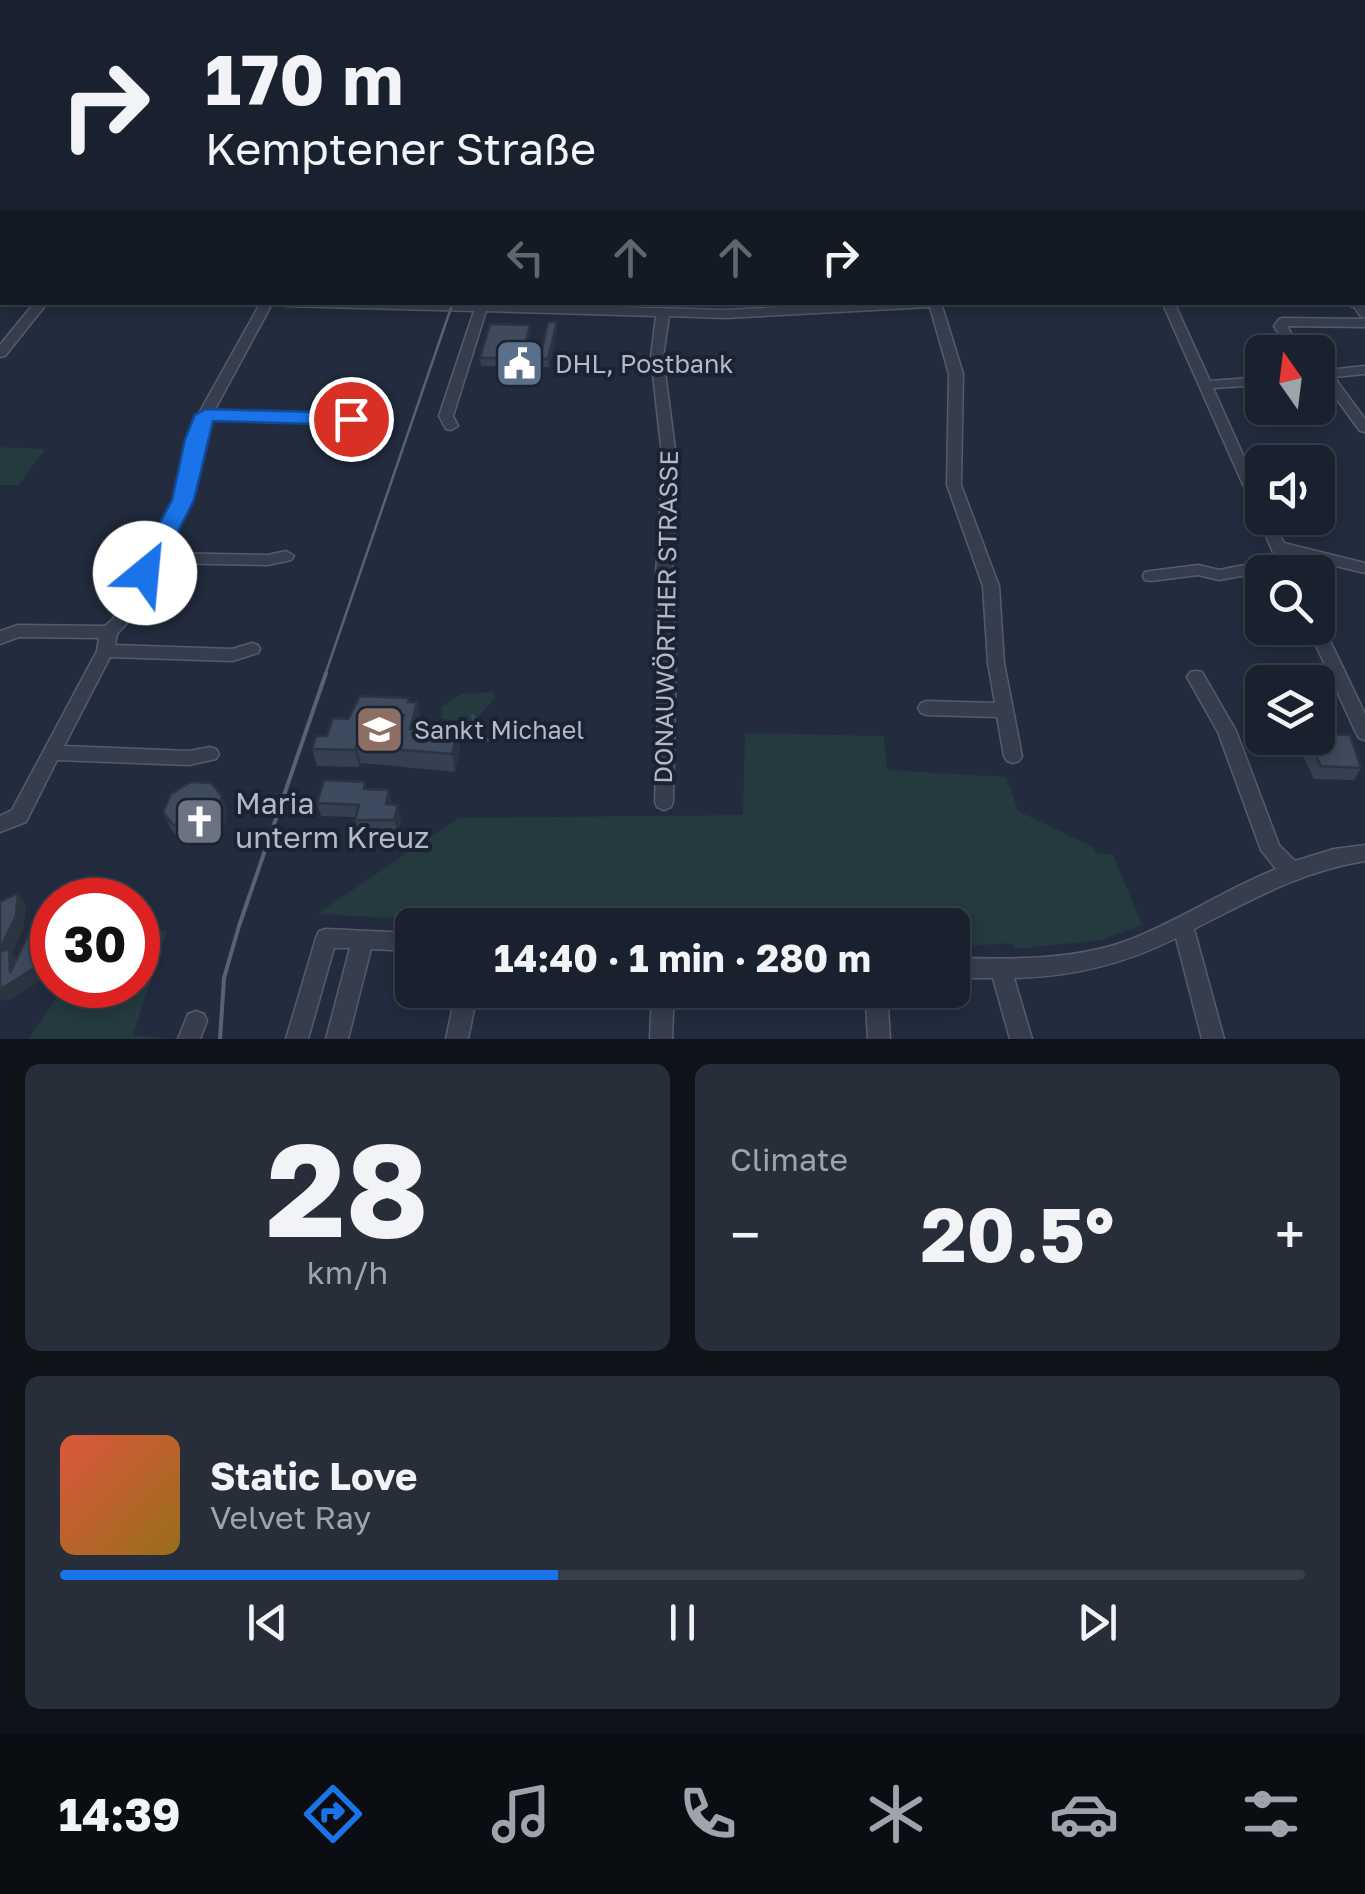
<!DOCTYPE html>
<html lang="en">
<head>
<meta charset="utf-8">
<style>
	body { margin:0; font-family:"Golos Text",sans-serif; background:#272e3a; color:#f1f3f6; height:100vh; display:flex; flex-direction:column; font-size:38px; white-space:nowrap }
	* { box-sizing:border-box; margin:0 }
	p { font-size:32px; color:#9fa3aa }
	.icon { flex:none; width:55px; height:55px; fill:none; stroke:currentColor; stroke-width:2; stroke-linecap:round; stroke-linejoin:round }
	.map { position:relative; height:1039px; overflow:hidden }
	.sheet { display:flex; flex-direction:column; gap:25px; padding:25px; background:#0e1219; flex:1 }
	.sheet>* { flex:none }
	.guide { position:absolute; left:0px; top:0px; width:1365px; height:305px; box-shadow:0 5px 15px #0003,0 0 0 2px #383e4a; background:#1a212e; color:#f1f3f6; overflow:hidden }
	.needle { width:65px; rotate:346deg }
	.controls { position:absolute; left:1245px; top:335px; display:grid; gap:20px }
	.controls a { display:grid; place-items:center; width:90px; height:90px; border-radius:15px; background:#1a212e; box-shadow:0 5px 15px #0003,0 0 0 2px #383e4a; font-size:50px }
	.speed { position:absolute; left:30px; top:878px; display:flex; gap:20px; font-size:50px; font-weight:700; text-align:center }
	.speed>* { display:grid; place-content:center; width:130px; height:130px; border-radius:50%; background:#1a212e; box-shadow:0 5px 15px #0003,0 0 0 2px #383e4a; line-height:1 }
	.speed .limit { border:15px solid #d22; background:#fff; color:#111 }
	.pin { position:absolute; display:grid; place-items:center; width:85px; height:85px; color:#fff; margin:-42px; border:5px solid #fff; border-radius:50%; box-shadow:0 2px 10px #0007 }
	.me { position:absolute; width:110px; margin:-55px; rotate:28deg; stroke-linejoin:round; filter:drop-shadow(0 0 8px #0008) }
	.turn { display:flex; align-items:center; gap:35px; height:210px; padding:0 40px; font-size:45px }
	.turn .icon { width:130px; height:130px; stroke-width:2.5 }
	.turn b { display:block; font-size:70px; line-height:85px }
	.lanes { display:flex; align-items:center; height:95px; padding:0 40px; background:#0003; justify-content:center; gap:50px; direction:ltr }
	.lanes .off { opacity:.35 }
	.big { font-size:75px; font-weight:700; line-height:1.1 }
	.sheet .widget { flex:1; display:flex; flex-direction:column; justify-content:center; gap:15px; min-width:0; padding:0 35px; border-radius:15px; background:#272e3a }
	.sheet .dial { align-items:center; gap:0 }
	.dial b { font-size:130px; line-height:1 }
	.song { display:flex; align-items:center; gap:30px }
	.cover { width:120px; height:120px; border-radius:15px; background:linear-gradient(135deg,hsl(10 70% 55%),hsl(40 70% 35%)) }
	.played { height:10px; border-radius:5px; background:linear-gradient(90deg,#1a73e8 40%,#383e4a 40%) }
	.keys { display:flex; justify-content:space-around; direction:ltr }
	.heat { display:flex; justify-content:space-between; align-items:center; font-size:55px; direction:ltr }
	.sheet .tiles { flex:1; display:grid; gap:25px; grid-template-columns:1fr 1fr }
	.widget:last-child { grid-column:span 2 }
	.trip { position:absolute; left:395px; top:908px; width:575px; height:100px; border-radius:15px; background:#1a212e; box-shadow:0 5px 15px #0003,0 0 0 2px #383e4a; font-weight:700; line-height:100px; text-align:center }
	.menu { display:flex; height:160px; justify-content:space-around; align-items:center; background:#0a0d12; color:#9fa3aa }
	.menu .icon { width:70px; height:70px }
	.menu .selected { color:#1a73e8 }
	.menu b { font-size:45px; color:#f1f3f6 }
	.map>svg:first-child { display:block }
</style>
</head>
<body>
<div class="map">
<svg width="1365" height="1039" viewBox="0 0 1365 1039">
	<rect width="100%" height="100%" fill="#222c3e"/>
	<g fill="#243a3f">
		<polygon points="0,449 2,447 45,449 19,485 0,485"/>
		<polygon points="462,694 492,692 496,697 474,721 442,719 441,707"/>
		<polygon points="745,733 884,736 887,770 1006,777 1018,811 1093,847 1097,853 1113,855 1142,925 1101,940 1015,949 1011,943 953,947 952,925 530,925 317,914 459,818 743,815"/>
		<polygon points="138,929 167,931 133,1035 176,1039 29,1039 65,985 138,985"/>
	</g>
	<g fill="none" stroke-linecap="round" stroke-linejoin="round">
		<g stroke="#354666" stroke-width="4">
			<polyline points="473,716 478,730"/>
			<polyline points="483,736 487,740"/>
		</g>
		<defs>
			<g id="minor">
				<polygon points="481,0 489,0 488,2 480,2"/>
				<rect x="625" y="0" width="8" height="2"/>
				<rect x="822" y="0" width="8" height="2"/>
				<polygon points="923,0 931,0 932,2 924,2"/>
				<polygon points="1124,0 1152,0 1147,2 1122,2"/>
				<rect x="0" y="116" width="2" height="6"/>
				<polygon points="1362,135 1365,136 1365,143 1362,142"/>
				<rect x="1362" y="166" width="3" height="6"/>
				<rect x="0" y="191" width="2" height="7"/>
				<rect x="1362" y="244" width="3" height="9"/>
				<polygon points="0,283 2,284 2,290 0,291"/>
				<polygon points="35,302 48,302 5,356 0,357 0,345"/>
				<polygon points="261,302 273,302 214,411 351,415 373,410 380,414 378,417 351,423 211,419 202,439 190,500 163,553 268,555 286,551 294,556 291,560 268,565 158,563 127,623 117,634 115,645 232,649 252,643 258,645 260,649 258,653 232,661 110,657 64,746 189,751 210,747 216,749 219,754 216,759 189,765 57,760 26,822 0,832 0,816 12,810 97,651 99,638 19,637 0,644 0,631 18,625 105,626 113,619 176,500 188,439 198,415"/>
				<polygon points="280,302 437,302 725,310 873,302 957,302 942,306 963,374 961,485 999,586 1004,663 1022,756 1019,761 1013,763 1007,761 1004,756 997,717 927,715 921,713 918,708 921,703 927,701 995,703 988,663 983,586 947,485 949,374 930,307 725,318 669,316 663,357 677,464 672,574 676,657 673,802 671,807 664,810 657,807 655,802 660,657 656,574 663,464 651,357 656,316 486,311 453,416 458,426 451,430 446,429 439,416 474,311 286,306"/>
				<polygon points="1162,302 1174,302 1210,381 1262,377 1262,385 1213,388 1262,497 1262,518 1272,518 1284,543 1365,563 1365,573 1290,555 1298,572 1282,572 1281,569 1219,580 1198,575 1151,581 1145,580 1143,576 1145,572 1151,571 1198,565 1219,570 1276,559"/>
				<polygon points="1337,302 1362,302 1365,305 1365,318 1361,317 1354,307"/>
				<polygon points="1283,318 1365,319 1365,327 1287,326 1302,352 1290,352 1274,326 1279,319"/>
				<polygon points="1365,366 1365,374 1334,377 1365,419 1365,432 1360,431 1322,379 1318,379 1318,371"/>
				<polygon points="1318,623 1324,628 1365,714 1365,740 1359,738 1356,733 1308,628 1318,628"/>
				<path d="M1196 671 1202 672 1236 731 1279 845 1295 861 1334 849 1365 845V861C1302 871 1251 900 1194 929L1224 1039H1202L1176 938C1125 964 1072 977 1014 978L1032 1039H1010L993 978H952V958C1011 959 1073 961 1129 940 1180 920 1226 889 1276 869L1261 850 1218 732 1187 677 1190 672Z"/>
				<polygon points="326,929 412,933 412,951 371,949 348,1039 326,1039 350,948 334,948 308,1039 286,1039 316,938 319,931"/>
				<polygon points="456,990 478,990 468,1039 446,1039"/>
				<polygon points="652,990 674,990 672,1039 650,1039"/>
				<polygon points="865,990 887,990 890,1039 868,1039"/>
				<polygon points="196,1011 204,1014 207,1021 200,1039 178,1039 188,1014"/>
			</g>
			<g id="major">
				<polygon points="1021,0 1032,0 1033,2 1022,2"/>
				<rect x="1362" y="281" width="3" height="10"/>
			</g>
		</defs>
		<use href="#minor" stroke="#545c6c" stroke-width="3"/>
		<use href="#major" stroke="#3f4757" stroke-width="2"/>
		<use href="#minor" fill="#363e4e" fill-rule="evenodd"/>
		<use href="#major" fill="#545d6e" fill-rule="evenodd"/>
		<polyline stroke="#586275" stroke-width="2.5" points="325,675 453,302"/>
		<polyline stroke="#586275" stroke-width="4" points="220,1039 224,978 239,926 326,673"/>
	</g>
	<g fill="#354050">
		<rect x="0" y="204" width="2" height="52"/>
		<polygon points="557,322 557,330 549,367 541,367 540,359"/>
		<polygon points="530,325 530,333 523,366 481,366 480,358"/>
		<polygon points="409,698 410,702 417,702 421,720 418,730 457,734 460,751 455,772 361,763 359,767 317,766 312,749 348,719"/>
		<polygon points="1304,738 1318,738 1361,768 1354,780 1314,779 1299,747"/>
		<polygon points="367,789 392,803 401,817 398,832 358,832 355,817 321,816 317,803"/>
		<polygon points="163,812 228,813 222,831 209,839 181,842 171,829"/>
	</g>
	<g fill="#2b3441">
		<polygon points="557,322 557,330 549,367 548,359"/>
		<polygon points="530,325 530,333 523,366 522,358"/>
		<polygon points="417,702 421,720 413,746 410,729"/>
		<polygon points="377,714 381,732 372,731"/>
		<polygon points="457,734 460,751 455,772 452,754"/>
		<polygon points="356,746 361,763 359,767 355,750"/>
		<polygon points="389,790 392,803 389,817 386,804"/>
		<polygon points="222,796 228,813 222,831 209,839 202,821"/>
		<polygon points="398,805 401,817 398,832 394,820"/>
		<polygon points="18,893 26,906 24,928 12,953 17,960 52,947 52,973 12,999 2,1001 0,999 0,949"/>
	</g>
	<g fill="#3e4a5d" stroke="#2b3441" stroke-width="2.5" fill-rule="evenodd">
		<rect x="0" y="204" width="2" height="37"/>
		<polygon points="548,322 557,322 548,359 540,359"/>
		<polygon points="490,324 530,325 522,358 480,358"/>
		<path d="M360 696 409 698 408 702H417L410 729 457 734 452 754 356 746 355 750 312 749 316 736H327L333 718 348 719ZM377 714 404 715 399 732 372 731Z"/>
		<polygon points="1318,734 1350,735 1361,768 1321,766 1307,738 1318,738"/>
		<polygon points="324,780 365,782 364,789 389,790 386,804 398,805 394,820 355,820 359,805 317,803"/>
		<polygon points="191,782 211,783 222,796 215,814 202,821 173,825 163,812 171,794"/>
		<polygon points="18,893 16,916 0,949 0,902"/>
		<polygon points="52,920 52,947 47,960 4,987 0,987 0,952 9,948 10,973 33,925"/>
	</g>
	<polygon fill="#1a73e8" stroke="#114b97" stroke-width="2.5" points="206,409 351,413 361,419 351,425 213,421 194,500 154,579 137,579 133,573 172,500 185,439 195,415"/>
	<defs>
		<symbol id="civic-square" viewBox="-11 -11 22 22"><rect x="-9" y="-9" width="18" height="18" rx="4" fill="#5c6f8a" stroke="#1b2333"/><path d="M-.6-6.5H3V-4.5H.6V-3L4-1V1h2V6H-6V1h2V-1L-.6-3ZM-1.2 2.5V6h2.4V2.5Z" fill="#fff"/></symbol>
		<symbol id="school-square" viewBox="-11 -11 22 22"><rect x="-9" y="-9" width="18" height="18" rx="4" fill="#8d6e63" stroke="#1b2333"/><path d="M0-5L7-2L0 1L-7-2ZM-4 1L0 2.5L4 1V4Q0 6-4 4Z" fill="#fff"/></symbol>
		<symbol id="church-square" viewBox="-11 -11 22 22"><rect x="-9" y="-9" width="18" height="18" rx="4" fill="#6b7280" stroke="#1b2333"/><path d="M-1.2-6h2.4v3.5h3.3v2.4h-3.3V6h-2.4V-.1h-3.3v-2.4h3.3Z" fill="#fff"/></symbol>
	</defs>
	<g fill-rule="evenodd">
		<use href="#civic-square" x="492" y="336" width="55" height="55"/>
		<use href="#school-square" x="352" y="702" width="55" height="55"/>
		<use href="#church-square" x="172" y="794" width="55" height="55"/>
	</g>
	<g text-anchor="middle" stroke-width="8" stroke-linejoin="round" paint-order="stroke">
		<g font-size="25" fill="#b2b9c9" stroke="#1b2333" text-anchor="start">
			<text x="555" y="373">DHL, Postbank</text>
			<text x="414" y="739">Sankt Michael</text>
		</g>
		<g font-size="25" fill="#b2b9c9" stroke="#1b2333">
			<text transform="translate(666 617) rotate(-89)" y="9">DONAUWÖRTHER STRASSE</text>
		</g>
		<g font-size="30" fill="#b2b9c9" stroke="#1b2333" text-anchor="start">
			<text x="235" y="814">Maria<tspan x="235" dy="34">unterm Kreuz</tspan></text>
		</g>
	</g>
</svg>
<div class="controls">
<a><svg class="needle" viewBox="-14 -14 28 28"><path d="M0-13l5 13h-10z" fill="#e53935"/><path d="M0 13l5-13h-10z" fill="#9fa3aa"/></svg></a>
<a><svg class="icon" aria-label="sound" viewBox="0 0 24 24"><path d="M4 9h4l5-4v14l-5-4H4zM17 9q2 3 0 6"/></svg></a>
<a><svg class="icon" aria-label="search" viewBox="0 0 24 24"><circle cx="10" cy="10" r="6"/><path d="M15 15l6 6"/></svg></a>
<a><svg class="icon" aria-label="layers" viewBox="0 0 24 24"><path d="M12 4l9 5-9 5-9-5zM3 14l9 5 9-5"/></svg></a>
</div>
<div class="speed"><div class="limit">30</div></div>
<div class="pin" style="left:351px;top:419px;background:#d93025"><svg class="icon" aria-label="arrive" viewBox="0 0 24 24"><path d="M6 21V4h12l-3 4 3 4H6"/></svg></div>
<svg class="me" style="left:145px;top:573px" viewBox="-20 -20 40 40"><circle r="19" fill="#fff"/><path d="M0-13L10 11 0 6-10 11z" fill="#1a73e8"/></svg>
<div class="trip">14:40 · 1 min · 280 m</div>
<div class="guide">
<div class="turn"><svg class="icon" aria-label="right" viewBox="0 0 24 24"><path d="M7 20v-9h11M14 6l5 5-5 5"/></svg><div><b>170 m</b>Kemptener Straße</div></div>
<div class="lanes"><svg class="icon off" aria-label="left" viewBox="0 0 24 24"><path d="M17 20v-9H6M10 6l-5 5 5 5"/></svg><svg class="icon off" aria-label="ahead" viewBox="0 0 24 24"><path d="M12 20V5M6 11l6-6 6 6"/></svg><svg class="icon off" aria-label="ahead" viewBox="0 0 24 24"><path d="M12 20V5M6 11l6-6 6 6"/></svg><svg class="icon" aria-label="right" viewBox="0 0 24 24"><path d="M7 20v-9h11M14 6l5 5-5 5"/></svg></div>
</div>
</div>
<section class="sheet">
<div class="tiles">
<div class="widget dial"><b>28</b><p>km/h</p></div>
<div class="widget"><p>Climate</p>
<div class="heat"><a>−</a><b class="big">20.5°</b><a>+</a></div>
</div>
<div class="widget">
<div class="song"><i class="cover"></i><div><b>Static Love</b><p>Velvet Ray</p></div></div>
<div class="played"></div>
<div class="keys"><svg class="icon" aria-label="previous" viewBox="0 0 24 24"><path d="M18 5L8 12l10 7zM5 5v14"/></svg><svg class="icon" aria-label="pause" viewBox="0 0 24 24"><path d="M8 5v14M16 5v14"/></svg><svg class="icon" aria-label="next" viewBox="0 0 24 24"><path d="M6 5l10 7-10 7zM19 5v14"/></svg></div>
</div>
</div>
</section>
<nav class="menu">
<b>14:39</b>
<svg class="icon selected" aria-label="directions" viewBox="0 0 24 24"><path d="M12 3l9 9-9 9-9-9zM9 14v-3h6M13 9l2 2-2 2"/></svg>
<svg class="icon" aria-label="music" viewBox="0 0 24 24"><path d="M9 18V5l10-2v13"/><circle cx="6" cy="18" r="3"/><circle cx="16" cy="16" r="3"/></svg>
<svg class="icon" aria-label="phone" viewBox="0 0 24 24"><path d="M5 4h4l2 5-3 2q2 4 5 5l2-3 5 2v4C11 20 4 13 5 4z"/></svg>
<svg class="icon" aria-label="climate" viewBox="0 0 24 24"><path d="M12 3v18M4 7l16 10M4 17L20 7"/></svg>
<svg class="icon" aria-label="car" viewBox="0 0 24 24"><path d="M5 17H2v-5l4-1 3-4h7l3 4 3 1v5h-3M9 17h6M6 11h13"/><circle cx="7" cy="17" r="2"/><circle cx="17" cy="17" r="2"/></svg>
<svg class="icon" aria-label="filters" viewBox="0 0 24 24"><path d="M4 7h16M4 17h16"/><circle cx="9" cy="7" r="2"/><circle cx="15" cy="17" r="2"/></svg>
</nav>
</body>
</html>
